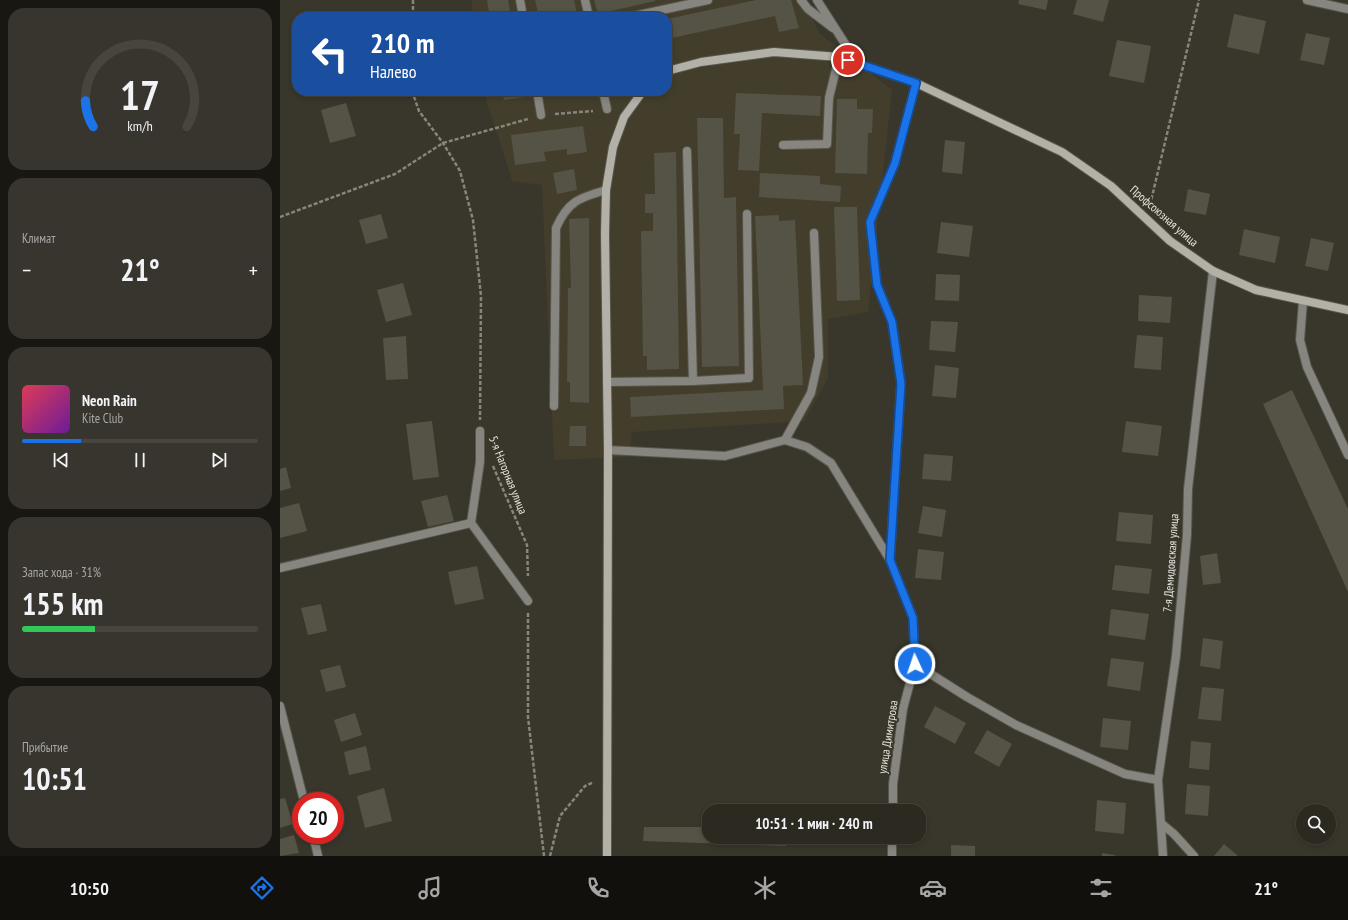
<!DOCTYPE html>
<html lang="ru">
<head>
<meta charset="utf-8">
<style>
	body { margin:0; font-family:"PT Sans Narrow",sans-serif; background:#37352d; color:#f1f3f6; height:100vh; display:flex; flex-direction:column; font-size:15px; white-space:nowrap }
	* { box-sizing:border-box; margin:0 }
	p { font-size:13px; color:#a6a6a5 }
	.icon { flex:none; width:22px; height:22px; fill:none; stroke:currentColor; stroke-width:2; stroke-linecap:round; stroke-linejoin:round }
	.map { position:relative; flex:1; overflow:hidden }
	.panel { display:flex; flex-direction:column; gap:8px; padding:8px; background:#181712; width:280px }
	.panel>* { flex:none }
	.hud { position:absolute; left:12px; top:12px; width:380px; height:84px; border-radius:16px; box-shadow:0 2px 6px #0003,0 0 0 1px #47453e; background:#1a4fa0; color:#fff; overflow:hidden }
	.fabs { position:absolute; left:1016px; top:804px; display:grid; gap:8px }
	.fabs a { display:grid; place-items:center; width:40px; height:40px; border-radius:50%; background:#2b2920; box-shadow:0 2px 6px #0003,0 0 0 1px #47453e; font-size:20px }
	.speed { position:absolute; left:12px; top:792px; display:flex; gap:8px; font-size:20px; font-weight:700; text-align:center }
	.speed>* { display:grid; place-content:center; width:52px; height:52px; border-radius:50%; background:#2b2920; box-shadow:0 2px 6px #0003,0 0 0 1px #47453e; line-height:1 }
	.speed .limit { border:6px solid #d22; background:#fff; color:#111 }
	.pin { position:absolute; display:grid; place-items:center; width:34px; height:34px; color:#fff; margin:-17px; border:2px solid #fff; border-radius:50%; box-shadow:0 1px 4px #0007 }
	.me { position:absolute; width:44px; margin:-22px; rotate:357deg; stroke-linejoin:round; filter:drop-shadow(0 0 3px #0008) }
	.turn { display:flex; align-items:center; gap:14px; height:84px; padding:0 12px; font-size:18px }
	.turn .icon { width:52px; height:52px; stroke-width:2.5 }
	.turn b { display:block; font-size:28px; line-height:34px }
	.big { font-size:30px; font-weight:600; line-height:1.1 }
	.panel .widget { flex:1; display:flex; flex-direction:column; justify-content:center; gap:6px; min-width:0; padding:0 14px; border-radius:16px; background:#37352d }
	.panel .dial { align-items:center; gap:0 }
	.dial svg { height:104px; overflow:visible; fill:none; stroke:#47453e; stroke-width:7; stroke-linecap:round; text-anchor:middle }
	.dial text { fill:#f1f3f6; stroke:none }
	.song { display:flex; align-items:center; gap:12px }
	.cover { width:48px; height:48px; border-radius:6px; background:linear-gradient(135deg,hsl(350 70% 55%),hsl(280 70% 35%)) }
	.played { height:4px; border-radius:2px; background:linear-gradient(90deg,#1a73e8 25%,#47453e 25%) }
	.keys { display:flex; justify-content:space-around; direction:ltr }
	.heat { display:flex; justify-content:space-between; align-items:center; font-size:22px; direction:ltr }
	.charge { height:6px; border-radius:3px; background:linear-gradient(90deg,#34c759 31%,#47453e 0) }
	.trip { position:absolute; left:422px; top:804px; width:224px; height:40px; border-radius:16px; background:#2b2920; box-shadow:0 2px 6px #0003,0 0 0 1px #47453e; font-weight:600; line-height:40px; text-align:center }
	.tabs { display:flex; height:64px; justify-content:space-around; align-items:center; background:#11100d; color:#a6a6a5 }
	.tabs .icon { width:28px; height:28px }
	.tabs .active { color:#1a73e8 }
	.tabs b { font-size:18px; color:#f1f3f6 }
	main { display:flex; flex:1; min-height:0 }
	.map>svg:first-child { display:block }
</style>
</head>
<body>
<main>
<section class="panel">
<div class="widget dial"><svg viewBox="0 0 100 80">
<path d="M14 69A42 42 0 1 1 86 69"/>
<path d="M14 69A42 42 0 0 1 8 49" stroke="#1a73e8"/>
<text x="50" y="56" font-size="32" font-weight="700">17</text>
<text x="50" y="72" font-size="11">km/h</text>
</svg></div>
<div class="widget"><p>Климат</p>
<div class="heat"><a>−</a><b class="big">21°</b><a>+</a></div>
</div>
<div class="widget">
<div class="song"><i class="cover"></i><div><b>Neon Rain</b><p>Kite Club</p></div></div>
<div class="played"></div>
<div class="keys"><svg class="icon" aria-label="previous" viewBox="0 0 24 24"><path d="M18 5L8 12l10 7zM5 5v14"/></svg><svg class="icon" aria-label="pause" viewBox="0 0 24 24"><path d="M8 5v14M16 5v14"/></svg><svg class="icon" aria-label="next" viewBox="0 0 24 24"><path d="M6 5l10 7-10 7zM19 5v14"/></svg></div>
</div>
<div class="widget"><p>Запас хода · 31%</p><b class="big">155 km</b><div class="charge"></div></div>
<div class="widget"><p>Прибытие</p><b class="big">10:51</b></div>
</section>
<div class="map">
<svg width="1068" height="856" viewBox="0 0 1068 856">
	<rect width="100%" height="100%" fill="#39372b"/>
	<polygon fill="#423e2b" points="191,0 524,0 539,33 612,90 588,312 548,319 548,378 524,421 352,432 349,457 274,460 262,185 232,181 219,139 207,104 205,91 387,91 387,17 194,17"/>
	<g fill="#555246">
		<polygon points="207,0 228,0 231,17 210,17"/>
		<polygon points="255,0 294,0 298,17 259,17"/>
		<polygon points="314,0 375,0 375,1 318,14"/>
		<polygon points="476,0 511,0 519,28 499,32 495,16 387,39 387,19"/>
		<polygon points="739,0 768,0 766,10 738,4"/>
		<polygon points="797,0 829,0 823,22 793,14"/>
		<polygon points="954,14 986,21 979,54 947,47"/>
		<polygon points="1026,33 1050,38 1044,65 1020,60"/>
		<polygon points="837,40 871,46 864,83 829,76"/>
		<polygon points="222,91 244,91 245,97 224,100"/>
		<polygon points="456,93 541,96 540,116 482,113 479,171 458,170 460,134 454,134"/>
		<polygon points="557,99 577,99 577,109 593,109 592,133 588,133 587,174 555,173"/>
		<polygon points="66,103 76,136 50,143 41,110"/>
		<polygon points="417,118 443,118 444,198 456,197 459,366 422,367"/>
		<polygon points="303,126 307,152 287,155 287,149 264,152 266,161 235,165 231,135"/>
		<polygon points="665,140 685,142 682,174 662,172"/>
		<polygon points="396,152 399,369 367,370 367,356 363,356 361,231 373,231 373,213 365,213 365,194 375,194 374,153"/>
		<polygon points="294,169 297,190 277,194 273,173"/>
		<polygon points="480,173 540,176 540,184 561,186 560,202 479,197"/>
		<polygon points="908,189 930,194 926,215 904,211"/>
		<polygon points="554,207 577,207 580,300 557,301"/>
		<polygon points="101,214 108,238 86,244 79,220"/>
		<polygon points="499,215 499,221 515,220 523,385 503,386 504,409 351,417 350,397 483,390 475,216"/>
		<polygon points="309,218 309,403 290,402 290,382 287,382 288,288 291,288 289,219"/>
		<polygon points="661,222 693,226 689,257 657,253"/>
		<polygon points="964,229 1000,237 995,263 959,255"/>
		<polygon points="1031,238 1054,243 1048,271 1025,266"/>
		<polygon points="656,274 680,275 679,301 655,300"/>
		<polygon points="123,283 132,315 106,322 97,290"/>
		<polygon points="859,295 892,297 890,323 858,321"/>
		<polygon points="651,321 678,322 675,352 649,350"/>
		<polygon points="857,335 883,337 881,370 854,368"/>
		<polygon points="126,336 128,379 106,380 103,338"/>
		<polygon points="655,365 679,368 676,398 652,396"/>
		<polygon points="1012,390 1068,509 1068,592 983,404"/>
		<polygon points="152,421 159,477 133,480 126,424"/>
		<polygon points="846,421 882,426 878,456 842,452"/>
		<polygon points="290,426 306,426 306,446 289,446"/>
		<polygon points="644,454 673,456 671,481 642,479"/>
		<polygon points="6,467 11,488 0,491 0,469"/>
		<polygon points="167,495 174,521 148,527 141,501"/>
		<polygon points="19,503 27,531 0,538 0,508"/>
		<polygon points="643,506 666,510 662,537 638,533"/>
		<polygon points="839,512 873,515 871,544 836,541"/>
		<polygon points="638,549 664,552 661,580 635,578"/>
		<polygon points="937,553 941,583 923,585 920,556"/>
		<polygon points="835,565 872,569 869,594 832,590"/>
		<polygon points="197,566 204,599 175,605 168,572"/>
		<polygon points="41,604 47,631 28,635 21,608"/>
		<polygon points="831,609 869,614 865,640 828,635"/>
		<polygon points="923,638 943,641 940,669 920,666"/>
		<polygon points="831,658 864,662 860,691 827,686"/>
		<polygon points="60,665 66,687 46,692 40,670"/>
		<polygon points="922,687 944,689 941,721 918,719"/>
		<polygon points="655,706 686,723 675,744 644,727"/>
		<polygon points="75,713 82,735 61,742 54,720"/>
		<polygon points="823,718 851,721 848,750 820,747"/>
		<polygon points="707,730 732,744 719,767 694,753"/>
		<polygon points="911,741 931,743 929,770 909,768"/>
		<polygon points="86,746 91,770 69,775 64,752"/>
		<polygon points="907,784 930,786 928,816 905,814"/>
		<polygon points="104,788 112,821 85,828 77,796"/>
		<polygon points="5,798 13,824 0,828 0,799"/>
		<polygon points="817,800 846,803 844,834 815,831"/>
		<polygon points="364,827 429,827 429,837 506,837 506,846 363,841"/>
		<polygon points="14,835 19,853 0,856 0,839"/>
		<polygon points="944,844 958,856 934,856"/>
		<polygon points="671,845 695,846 695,856 671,856"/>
		<polygon points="822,853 835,855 835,856 822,856"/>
	</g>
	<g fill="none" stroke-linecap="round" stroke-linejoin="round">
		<defs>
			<g id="lane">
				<polyline points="240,0 243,17"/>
				<polyline points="305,0 309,17"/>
				<polyline points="521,0 528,9 553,28"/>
				<polyline points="537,0 578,64"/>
				<polyline points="1027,0 1068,9"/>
				<polyline points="349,17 428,0"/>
				<polyline points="257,91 261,115"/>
				<polyline points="323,91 327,109"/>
				<polyline points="503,145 547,144 549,98 559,57"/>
				<polyline points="407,151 413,381"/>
				<polyline points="327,382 413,381 469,378 467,214"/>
				<path d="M274 406 276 228C288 201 299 198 326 190"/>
				<polyline points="505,440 531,393 539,357 534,233"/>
				<polyline points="328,450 445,456 505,440 527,447 551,463 610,560"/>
				<polyline points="191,523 200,462 200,431"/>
				<polyline points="0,568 191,523 248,601"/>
				<polyline points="635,664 687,697 736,725 845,774 878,780"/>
				<polyline points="0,706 24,801"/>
				<polyline points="613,811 613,784 623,709 635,664 633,618 610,560 621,383 612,322 597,285 590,222 615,163 636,83"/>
				<polyline points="882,824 894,834 914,856"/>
				<polyline points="33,835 38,856"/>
				<polyline points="612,856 612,837"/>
			</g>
			<g id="street">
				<polyline points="1023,301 1020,340 1027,367 1068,455"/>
				<polyline points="883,856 878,780 896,656 907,535 908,489 933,271"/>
			</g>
			<g id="secondary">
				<polyline points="387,73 391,70 421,62 494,52 559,57 636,83 782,152 831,186 890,241 933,271 976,290 1068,310"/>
				<polyline points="327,856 328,450 325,234 326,190 333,147 344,117 363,91"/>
			</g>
		</defs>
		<use href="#lane" stroke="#58564b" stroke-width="10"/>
		<use href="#street" stroke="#58564b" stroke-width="10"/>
		<use href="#secondary" stroke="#58564b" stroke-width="10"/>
		<g stroke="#87857c" stroke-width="2.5" stroke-dasharray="4 2" stroke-linecap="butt">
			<polyline points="133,0 133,17"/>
			<polyline points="132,91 139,111 163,143 180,171 193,220 201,296 200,420"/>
			<polyline points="275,114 313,111"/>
			<polyline points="870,205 919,0"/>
			<polyline points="0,217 115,174 163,143 248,119"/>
			<polyline points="213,466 247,545 248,576"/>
			<polyline points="248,613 248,717 264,856"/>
			<polyline points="270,856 280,816 305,786 314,782"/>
		</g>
		<use href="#lane" stroke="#86857f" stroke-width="8"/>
		<use href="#street" stroke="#86857f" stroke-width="8"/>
		<use href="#secondary" stroke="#b3b1a7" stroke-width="8"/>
	</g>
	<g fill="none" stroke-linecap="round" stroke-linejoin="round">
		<defs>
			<polyline id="route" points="568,60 636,83 615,163 590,222 597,285 612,322 621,384 610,560 633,618 635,664"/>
		</defs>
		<use href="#route" stroke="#114b97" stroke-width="10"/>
		<use href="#route" stroke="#1a73e8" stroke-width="7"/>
	</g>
	<g text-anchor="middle" stroke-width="4" stroke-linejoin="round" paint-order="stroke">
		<g font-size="12" fill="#e4e2db" stroke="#39372b">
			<text transform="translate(884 216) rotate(41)" y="4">Профсоюзная улица</text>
			<text transform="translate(228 475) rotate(68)" y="4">5-я Нагорная улица</text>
			<text transform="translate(891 563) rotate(-86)" y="4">7-я Демидовская улица</text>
			<text transform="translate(608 737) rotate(-81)" y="4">улица Димитрова</text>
		</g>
	</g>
</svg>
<div class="fabs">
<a><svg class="icon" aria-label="search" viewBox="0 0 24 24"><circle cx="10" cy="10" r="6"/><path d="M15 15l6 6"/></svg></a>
</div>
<div class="speed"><div class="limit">20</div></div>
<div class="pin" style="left:568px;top:60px;background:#d93025"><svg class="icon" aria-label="arrive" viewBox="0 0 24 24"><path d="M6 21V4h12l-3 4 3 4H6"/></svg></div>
<svg class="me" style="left:635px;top:664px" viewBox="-20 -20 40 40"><circle r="17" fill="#1a73e8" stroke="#fff" stroke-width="3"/><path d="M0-11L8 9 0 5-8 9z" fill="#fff"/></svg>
<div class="trip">10:51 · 1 мин · 240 m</div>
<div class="hud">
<div class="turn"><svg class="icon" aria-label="left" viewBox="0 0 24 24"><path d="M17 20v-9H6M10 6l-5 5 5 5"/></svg><div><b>210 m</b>Налево</div></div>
</div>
</div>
</main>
<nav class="tabs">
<b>10:50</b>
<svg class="icon active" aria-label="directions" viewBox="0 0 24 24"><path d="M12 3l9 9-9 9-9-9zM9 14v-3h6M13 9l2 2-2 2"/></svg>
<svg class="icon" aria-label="music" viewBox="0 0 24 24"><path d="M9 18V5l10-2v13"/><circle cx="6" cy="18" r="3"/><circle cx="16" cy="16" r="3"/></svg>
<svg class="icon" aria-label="phone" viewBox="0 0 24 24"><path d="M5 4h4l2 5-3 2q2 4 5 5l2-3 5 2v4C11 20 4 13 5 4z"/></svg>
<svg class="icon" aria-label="climate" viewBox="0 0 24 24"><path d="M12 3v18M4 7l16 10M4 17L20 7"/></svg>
<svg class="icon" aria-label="car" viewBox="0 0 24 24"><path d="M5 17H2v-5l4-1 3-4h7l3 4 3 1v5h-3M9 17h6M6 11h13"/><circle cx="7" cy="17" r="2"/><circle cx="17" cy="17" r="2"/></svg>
<svg class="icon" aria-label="filters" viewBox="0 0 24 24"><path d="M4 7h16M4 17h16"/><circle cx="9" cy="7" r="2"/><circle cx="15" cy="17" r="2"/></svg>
<b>21°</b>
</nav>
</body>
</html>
